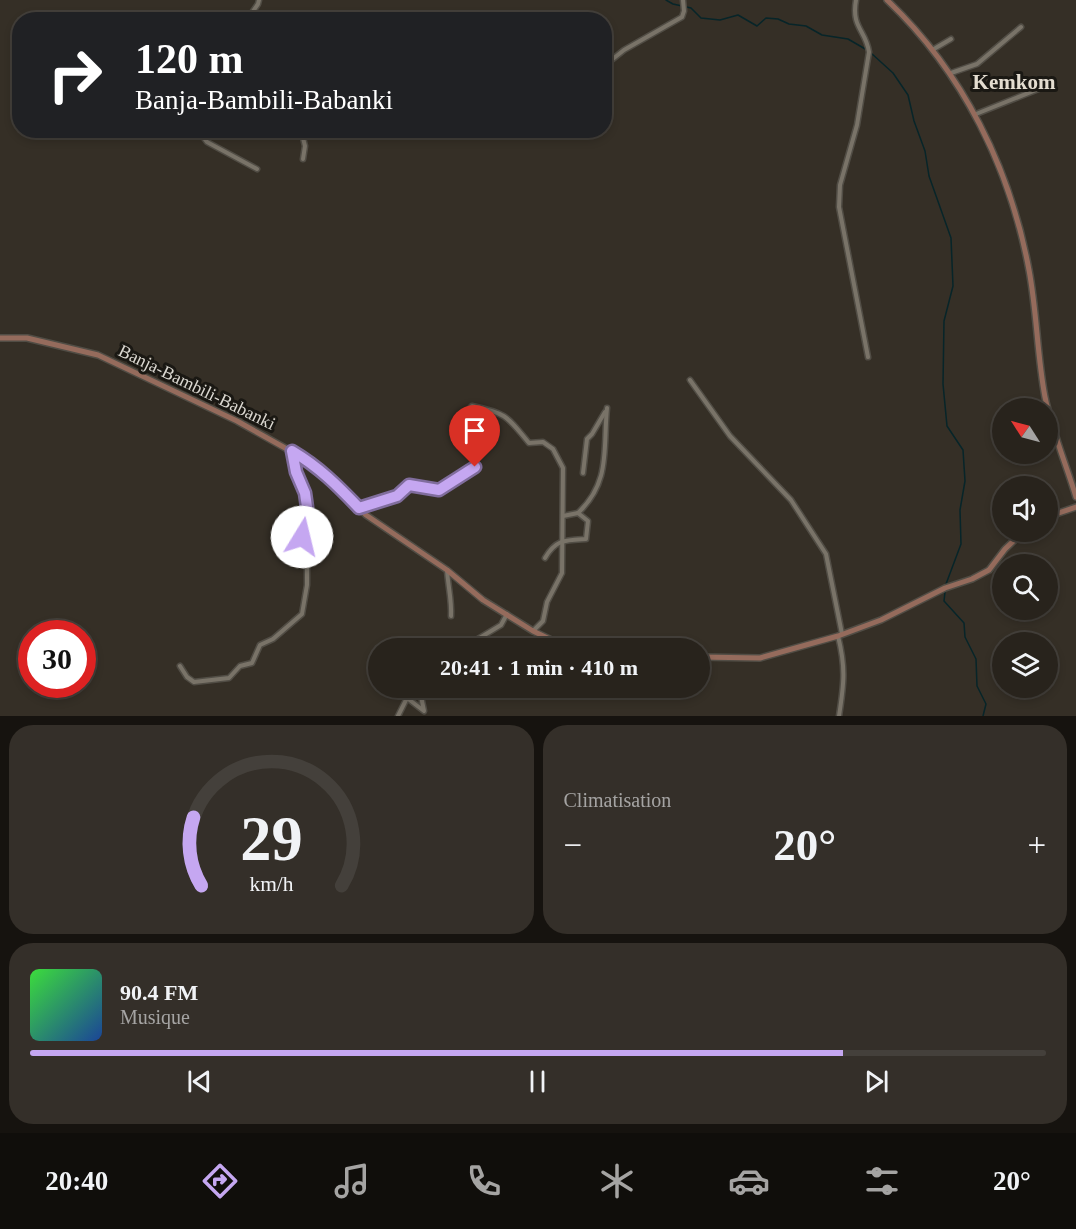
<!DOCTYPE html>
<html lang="fr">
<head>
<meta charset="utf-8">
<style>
	body { margin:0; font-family:Georgia,serif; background:#342f29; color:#f1f3f6; height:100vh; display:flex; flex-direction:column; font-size:22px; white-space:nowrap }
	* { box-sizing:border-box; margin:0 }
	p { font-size:20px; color:#a5a4a3 }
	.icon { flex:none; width:33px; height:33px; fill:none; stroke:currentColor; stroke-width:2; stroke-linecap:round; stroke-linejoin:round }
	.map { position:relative; height:716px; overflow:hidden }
	.side { display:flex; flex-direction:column; gap:9px; padding:9px; background:#16130f; flex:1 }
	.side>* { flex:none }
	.top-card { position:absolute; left:12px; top:12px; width:600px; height:126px; border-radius:24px; box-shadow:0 3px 9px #0003,0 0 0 2px #44403b; background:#202124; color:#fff; overflow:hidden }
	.needle { width:39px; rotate:306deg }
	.buttons { position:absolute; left:992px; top:398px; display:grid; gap:12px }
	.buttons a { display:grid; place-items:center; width:66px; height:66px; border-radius:50%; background:#28231c; box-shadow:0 3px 9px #0003,0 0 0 2px #44403b; font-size:30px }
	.speed { position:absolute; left:18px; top:620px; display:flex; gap:12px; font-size:30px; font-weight:700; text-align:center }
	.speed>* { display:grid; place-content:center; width:78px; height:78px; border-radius:50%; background:#28231c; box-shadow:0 3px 9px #0003,0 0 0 2px #44403b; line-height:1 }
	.speed .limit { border:9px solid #d22; background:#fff; color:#111 }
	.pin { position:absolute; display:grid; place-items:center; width:51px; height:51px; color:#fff; margin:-62px -26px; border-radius:50% 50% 50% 0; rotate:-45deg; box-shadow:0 0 6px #0007 }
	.pin .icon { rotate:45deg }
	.me { position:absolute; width:66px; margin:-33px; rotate:9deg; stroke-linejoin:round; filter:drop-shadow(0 0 4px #0008) }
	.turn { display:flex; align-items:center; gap:21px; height:126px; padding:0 24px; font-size:27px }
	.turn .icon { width:78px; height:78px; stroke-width:2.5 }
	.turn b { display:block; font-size:42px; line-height:51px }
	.big { font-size:45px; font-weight:700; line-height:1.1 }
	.side .widget { flex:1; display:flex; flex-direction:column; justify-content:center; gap:9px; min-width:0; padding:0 21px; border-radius:24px; background:#342f29 }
	.side .dial { align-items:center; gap:0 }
	.dial svg { height:156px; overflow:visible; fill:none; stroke:#44403b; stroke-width:7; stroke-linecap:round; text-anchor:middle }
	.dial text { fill:#f1f3f6; stroke:none }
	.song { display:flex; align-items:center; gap:18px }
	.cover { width:72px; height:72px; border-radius:9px; background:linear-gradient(135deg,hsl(120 70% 55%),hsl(220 70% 35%)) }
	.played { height:6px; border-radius:3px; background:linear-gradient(90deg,#c5a7f1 80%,#44403b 80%) }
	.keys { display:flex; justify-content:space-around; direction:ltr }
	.heat { display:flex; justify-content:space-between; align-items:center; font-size:33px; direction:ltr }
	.side .tiles { flex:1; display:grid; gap:9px; grid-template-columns:1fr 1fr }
	.widget:last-child { grid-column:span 2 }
	.trip { position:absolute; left:368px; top:638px; width:342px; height:60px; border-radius:30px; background:#28231c; box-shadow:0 3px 9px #0003,0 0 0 2px #44403b; font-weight:700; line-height:60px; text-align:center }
	.tabs { display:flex; height:96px; justify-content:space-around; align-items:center; background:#100e0b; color:#a5a4a3 }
	.tabs .icon { width:42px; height:42px }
	.tabs .current { color:#c5a7f1 }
	.tabs b { font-size:27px; color:#f1f3f6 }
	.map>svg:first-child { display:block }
</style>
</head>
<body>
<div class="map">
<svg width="1076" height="716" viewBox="0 0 1076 716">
	<rect width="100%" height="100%" fill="#352f26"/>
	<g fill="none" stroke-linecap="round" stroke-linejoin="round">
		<g stroke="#072529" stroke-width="1.5">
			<polyline points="666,0 673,4 691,8 701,18 720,20 738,15 757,26 766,18 778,19 789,24 806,26 822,35 848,39 867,50"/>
			<polyline points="871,53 893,73 908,95 914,121 925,151 929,176 951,238 953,286 944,321 943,384 947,426 963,450 965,481 960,510 961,544 946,584"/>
			<polyline points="945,592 944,601 964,623 965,637 976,659 977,686 986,704 983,716"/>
		</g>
		<defs>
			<g id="street">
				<path d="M856 0C851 28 866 30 869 52L857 125 840 185 839 207 868 357"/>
				<polyline points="250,20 249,17 258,4 259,0"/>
				<polyline points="934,49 951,39"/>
				<polyline points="604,66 624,50 682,17 684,11 683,0"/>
				<polyline points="951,73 977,64 1021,27"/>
				<polyline points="976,114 1041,88"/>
				<polyline points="207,130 204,138 207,142 257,169"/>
				<polyline points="301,130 305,146 303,159"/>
				<polyline points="690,380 730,436 791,500 826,554 842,634"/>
				<path d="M461 417 472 406C506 413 507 416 529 443L543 442 553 449 563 468 562 573 547 602 543 621 533 631"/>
				<polyline points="583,473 587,439 592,434 605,412"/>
				<polyline points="360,508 397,496 409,485 439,491 475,467"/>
				<path d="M578 513C611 482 603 449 607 408"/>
				<path d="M545 558C556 539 566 540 586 539L588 521 578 513 563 516"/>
				<path d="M447 570C448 586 452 601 451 616"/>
				<path d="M838 636C846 668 844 684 839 716"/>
				<polyline points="463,648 501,625 507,614"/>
				<polyline points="180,666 187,677 194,682 229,678 240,666 252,663 260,645 273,639 302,614 307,585 307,561 302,537 307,507 305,493 296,472 293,452"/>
				<polyline points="388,690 407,698 424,711 421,696 429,687"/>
				<polyline points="398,694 400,687"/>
				<polyline points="398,716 407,698"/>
			</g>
			<g id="secondary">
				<path d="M887 0C963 72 1010 168 1029 270 1037 312 1037 355 1045 397 1052 431 1066 464 1076 497"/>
				<polyline points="0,338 27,338 98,355 237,421 312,463 330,478 366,515 447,570 483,600 533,631 568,648"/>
				<polyline points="1047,517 1076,507"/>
				<polyline points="699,657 760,658 838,636 881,620 945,588 972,579 989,570 1005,549 1024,531"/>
			</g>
		</defs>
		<use href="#street" stroke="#514d45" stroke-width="7"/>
		<use href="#secondary" stroke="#514d45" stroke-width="8"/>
		<use href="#street" stroke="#797368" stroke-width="4"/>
		<use href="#secondary" stroke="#956b5c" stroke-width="5"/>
	</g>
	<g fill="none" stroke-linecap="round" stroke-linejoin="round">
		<defs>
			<path id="route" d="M302 537 307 507 305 493 296 472 292 451C319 467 338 486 359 508L397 496 409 485 439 490 475 467"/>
		</defs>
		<use href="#route" stroke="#806d9d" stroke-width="15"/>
		<use href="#route" stroke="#c5a7f1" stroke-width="10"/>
	</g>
	<g text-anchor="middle" stroke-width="6" stroke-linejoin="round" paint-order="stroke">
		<g font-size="18" fill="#dbd8d1" stroke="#1a1813">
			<text transform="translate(197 387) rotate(26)" y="6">Banja-Bambili-Babanki</text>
		</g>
		<g font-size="21" font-weight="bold" fill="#e4ddd0" stroke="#1a1813">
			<text x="1014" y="89">Kemkom</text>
		</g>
	</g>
</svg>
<div class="buttons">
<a><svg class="needle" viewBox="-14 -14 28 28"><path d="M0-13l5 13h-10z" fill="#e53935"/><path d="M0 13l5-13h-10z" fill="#a5a4a3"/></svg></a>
<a><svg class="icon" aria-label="sound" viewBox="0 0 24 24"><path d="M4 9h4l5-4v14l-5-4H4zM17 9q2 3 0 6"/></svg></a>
<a><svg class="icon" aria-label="search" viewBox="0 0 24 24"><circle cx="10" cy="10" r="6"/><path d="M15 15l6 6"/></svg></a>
<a><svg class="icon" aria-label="layers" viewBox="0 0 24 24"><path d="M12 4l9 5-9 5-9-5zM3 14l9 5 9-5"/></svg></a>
</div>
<div class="speed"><div class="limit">30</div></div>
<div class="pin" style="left:475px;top:467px;background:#d93025"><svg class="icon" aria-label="arrive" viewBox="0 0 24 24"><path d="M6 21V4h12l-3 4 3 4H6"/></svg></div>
<svg class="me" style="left:302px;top:537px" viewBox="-20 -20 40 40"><circle r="19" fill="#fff"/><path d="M0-13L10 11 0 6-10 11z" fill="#c5a7f1"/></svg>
<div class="trip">20:41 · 1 min · 410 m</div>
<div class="top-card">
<div class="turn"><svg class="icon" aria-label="right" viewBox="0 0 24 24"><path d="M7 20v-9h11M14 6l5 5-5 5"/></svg><div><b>120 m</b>Banja-Bambili-Babanki</div></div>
</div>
</div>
<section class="side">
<div class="tiles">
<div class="widget dial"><svg viewBox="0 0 100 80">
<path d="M14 69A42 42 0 1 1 86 69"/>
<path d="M14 69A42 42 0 0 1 10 34" stroke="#c5a7f1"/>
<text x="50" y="56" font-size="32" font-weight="700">29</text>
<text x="50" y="72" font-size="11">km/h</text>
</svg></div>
<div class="widget"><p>Climatisation</p>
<div class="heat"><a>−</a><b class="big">20°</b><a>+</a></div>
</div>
<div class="widget">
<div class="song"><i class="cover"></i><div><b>90.4 FM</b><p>Musique</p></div></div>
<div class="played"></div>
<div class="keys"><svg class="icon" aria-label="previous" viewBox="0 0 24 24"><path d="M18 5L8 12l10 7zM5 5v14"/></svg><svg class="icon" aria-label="pause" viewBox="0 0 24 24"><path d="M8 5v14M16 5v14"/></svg><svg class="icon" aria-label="next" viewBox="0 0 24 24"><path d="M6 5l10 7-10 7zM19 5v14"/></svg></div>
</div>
</div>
</section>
<nav class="tabs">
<b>20:40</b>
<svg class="icon current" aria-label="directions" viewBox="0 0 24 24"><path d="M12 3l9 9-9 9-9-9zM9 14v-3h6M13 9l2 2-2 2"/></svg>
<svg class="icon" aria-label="music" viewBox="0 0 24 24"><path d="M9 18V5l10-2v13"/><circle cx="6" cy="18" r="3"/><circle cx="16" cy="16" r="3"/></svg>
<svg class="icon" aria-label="phone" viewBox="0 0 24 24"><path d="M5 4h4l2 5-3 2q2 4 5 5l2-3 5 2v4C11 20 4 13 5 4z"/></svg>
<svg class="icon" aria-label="climate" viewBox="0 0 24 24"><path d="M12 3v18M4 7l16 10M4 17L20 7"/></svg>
<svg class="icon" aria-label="car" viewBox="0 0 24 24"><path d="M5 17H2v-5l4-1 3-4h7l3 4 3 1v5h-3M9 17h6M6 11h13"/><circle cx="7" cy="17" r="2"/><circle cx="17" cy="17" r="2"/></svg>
<svg class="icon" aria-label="filters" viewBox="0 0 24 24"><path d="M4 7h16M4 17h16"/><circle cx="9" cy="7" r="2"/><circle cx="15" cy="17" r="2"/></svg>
<b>20°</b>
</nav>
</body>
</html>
